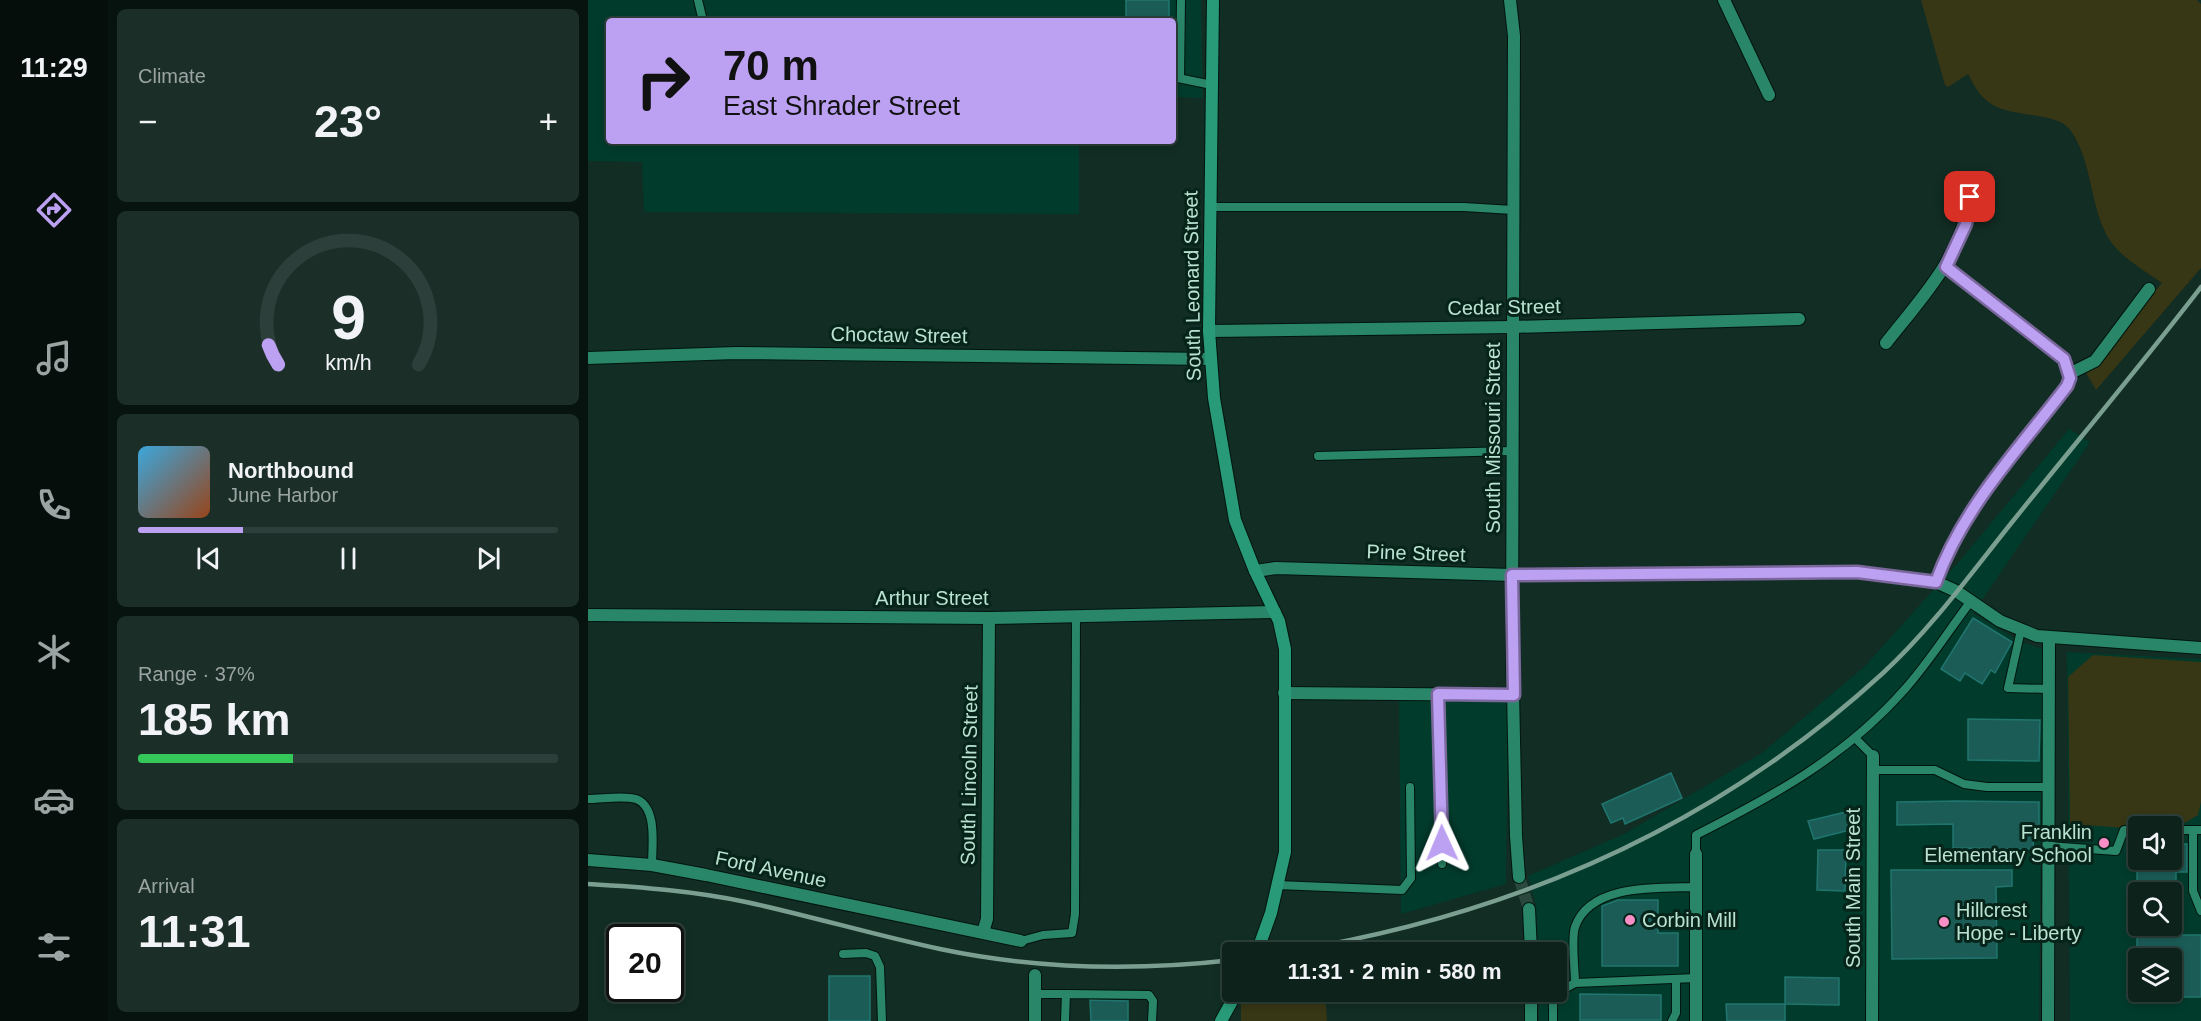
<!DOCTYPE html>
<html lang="en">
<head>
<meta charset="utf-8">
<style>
	body { margin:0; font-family:Arial,sans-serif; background:#1b2f28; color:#f1f3f6; height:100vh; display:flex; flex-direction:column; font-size:22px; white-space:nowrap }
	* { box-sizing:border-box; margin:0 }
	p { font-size:20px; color:#9aa4a3 }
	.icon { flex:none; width:33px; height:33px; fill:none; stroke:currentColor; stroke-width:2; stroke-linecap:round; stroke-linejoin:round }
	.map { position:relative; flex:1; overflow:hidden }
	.panel { display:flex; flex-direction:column; gap:9px; padding:9px; background:#07130f; width:480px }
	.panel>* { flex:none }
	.banner { position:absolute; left:18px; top:18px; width:570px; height:126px; border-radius:6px; box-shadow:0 3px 9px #0003,0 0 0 2px #2d3f3a; background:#bca0f2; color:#111; overflow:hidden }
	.tools { position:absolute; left:1540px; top:816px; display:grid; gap:12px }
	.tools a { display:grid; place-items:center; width:54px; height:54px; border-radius:6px; background:#0d221b; box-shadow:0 3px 9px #0003,0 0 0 2px #2d3f3a; font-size:30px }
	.speed { position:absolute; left:18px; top:924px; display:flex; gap:12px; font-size:30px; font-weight:700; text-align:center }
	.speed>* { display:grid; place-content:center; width:78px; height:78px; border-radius:50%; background:#0d221b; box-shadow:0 3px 9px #0003,0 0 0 2px #2d3f3a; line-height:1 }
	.speed .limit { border:3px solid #111; border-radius:9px; background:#fff; color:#111 }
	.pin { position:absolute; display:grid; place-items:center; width:51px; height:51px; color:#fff; margin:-26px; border-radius:12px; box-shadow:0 3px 9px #0006 }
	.me { position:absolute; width:66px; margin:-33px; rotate:359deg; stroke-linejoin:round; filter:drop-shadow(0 0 4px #0008) }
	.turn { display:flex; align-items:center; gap:21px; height:126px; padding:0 18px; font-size:27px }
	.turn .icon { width:78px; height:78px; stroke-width:2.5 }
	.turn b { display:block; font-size:42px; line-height:51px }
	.big { font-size:45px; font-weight:700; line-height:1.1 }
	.panel .tile { flex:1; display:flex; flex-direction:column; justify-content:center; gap:9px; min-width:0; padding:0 21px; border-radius:9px; background:#1b2f28 }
	.panel .dial { align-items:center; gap:0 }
	.dial svg { height:156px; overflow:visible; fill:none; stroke:#2d3f3a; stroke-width:7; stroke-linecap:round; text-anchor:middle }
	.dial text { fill:#f1f3f6; stroke:none }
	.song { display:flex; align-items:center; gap:18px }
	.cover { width:72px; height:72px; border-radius:9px; background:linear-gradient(135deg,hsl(200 70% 55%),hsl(20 70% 35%)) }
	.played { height:6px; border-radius:3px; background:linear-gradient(90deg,#bca0f2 25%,#2d3f3a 25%) }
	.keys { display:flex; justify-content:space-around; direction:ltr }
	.heat { display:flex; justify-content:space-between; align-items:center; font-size:33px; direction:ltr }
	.charge { height:9px; border-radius:4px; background:linear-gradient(90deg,#34c759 37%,#2d3f3a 0) }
	.trip { position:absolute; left:634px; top:942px; width:345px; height:60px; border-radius:6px; background:#0d221b; box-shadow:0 3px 9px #0003,0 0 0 2px #2d3f3a; font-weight:700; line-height:60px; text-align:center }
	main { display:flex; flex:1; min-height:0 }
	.tab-bar { display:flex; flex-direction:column; width:108px; justify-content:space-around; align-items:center; background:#050e0b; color:#9aa4a3 }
	.tab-bar .icon { width:42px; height:42px }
	.tab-bar .on { color:#bca0f2 }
	.tab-bar b { font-size:27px; color:#f1f3f6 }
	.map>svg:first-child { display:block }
</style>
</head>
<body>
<main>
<nav class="tab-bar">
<b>11:29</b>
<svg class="icon on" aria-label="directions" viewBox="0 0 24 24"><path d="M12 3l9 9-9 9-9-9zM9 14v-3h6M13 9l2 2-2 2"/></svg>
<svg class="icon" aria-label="music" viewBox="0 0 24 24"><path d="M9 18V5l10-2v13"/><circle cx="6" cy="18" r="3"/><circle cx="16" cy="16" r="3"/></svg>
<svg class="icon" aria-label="phone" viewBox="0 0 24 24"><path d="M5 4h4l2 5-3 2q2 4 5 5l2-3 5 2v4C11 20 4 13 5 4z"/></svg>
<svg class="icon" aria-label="climate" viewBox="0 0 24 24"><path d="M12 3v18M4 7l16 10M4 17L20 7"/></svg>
<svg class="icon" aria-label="car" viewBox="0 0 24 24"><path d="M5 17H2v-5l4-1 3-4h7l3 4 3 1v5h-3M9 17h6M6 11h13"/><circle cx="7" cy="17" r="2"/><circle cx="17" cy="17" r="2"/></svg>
<svg class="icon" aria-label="filters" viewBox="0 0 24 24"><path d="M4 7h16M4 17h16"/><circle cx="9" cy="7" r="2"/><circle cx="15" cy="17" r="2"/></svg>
</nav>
<section class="panel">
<div class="tile"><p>Climate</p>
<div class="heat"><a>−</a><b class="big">23°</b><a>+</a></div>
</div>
<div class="tile dial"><svg viewBox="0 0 100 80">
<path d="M14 69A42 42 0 1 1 86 69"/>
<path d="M14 69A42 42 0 0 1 9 59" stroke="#bca0f2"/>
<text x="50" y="56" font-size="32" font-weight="700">9</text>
<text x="50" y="72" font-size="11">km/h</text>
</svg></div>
<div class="tile">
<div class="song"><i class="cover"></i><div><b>Northbound</b><p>June Harbor</p></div></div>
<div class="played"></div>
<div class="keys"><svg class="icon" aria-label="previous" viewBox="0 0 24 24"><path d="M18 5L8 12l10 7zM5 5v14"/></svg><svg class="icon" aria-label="pause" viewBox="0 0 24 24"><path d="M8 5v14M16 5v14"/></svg><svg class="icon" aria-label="next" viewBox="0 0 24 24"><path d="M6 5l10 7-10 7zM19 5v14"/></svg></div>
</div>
<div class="tile"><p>Range · 37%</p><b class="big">185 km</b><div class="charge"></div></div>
<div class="tile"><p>Arrival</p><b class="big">11:31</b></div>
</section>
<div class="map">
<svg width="1613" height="1021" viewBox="0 0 1613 1021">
	<rect width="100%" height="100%" fill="#112d24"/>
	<g fill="#003b2b" fill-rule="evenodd">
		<polygon points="0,0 613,0 615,98 585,97 585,21 21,21 21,141 491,141 491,214 56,212 54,162 0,161"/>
		<polygon points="1481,429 1502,442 1385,613 1433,642 1455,649 1451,1021 951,1021 950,992 969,992 969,952 949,952 948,906 940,876 1036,834 1174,753 1277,666 1375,557"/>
		<path d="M1479 652 1613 659V1021H1482ZM1551 826H1584V860H1551ZM1551 892H1584V926H1551ZM1551 958H1584V992H1551Z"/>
		<polygon points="811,699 919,701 920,703 918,884 813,914"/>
	</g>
	<g fill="#373615">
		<path d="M1333 0H1609L1613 4V268L1508 390 1498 373 1574 283C1556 270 1532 257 1521 239 1501 205 1505 163 1483 131 1468 110 1423 119 1402 103 1391 96 1386 85 1380 74L1360 87 1357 85Z"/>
		<polygon points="1505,655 1613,662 1613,802 1610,815 1595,824 1584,827 1551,826 1551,829 1482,824 1480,677"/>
		<polygon points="658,992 737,992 739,1021 653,1021 653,1002"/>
	</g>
	<g fill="#1b5c57" stroke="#21756f" stroke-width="1.5">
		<rect x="538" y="0" width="43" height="21"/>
		<polygon points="1385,618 1424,642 1407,673 1403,670 1394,684 1377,673 1372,681 1353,669"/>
		<polygon points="1380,719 1452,720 1451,761 1380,760"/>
		<polygon points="1083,773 1094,798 1037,824 1035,818 1023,823 1014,804"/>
		<polygon points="1370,801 1451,802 1451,831 1446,831 1445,849 1365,848 1365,824 1309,825 1309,802"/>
		<polygon points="1258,812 1262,830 1226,839 1220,821"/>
		<polygon points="1584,844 1599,844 1599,872 1588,872 1588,892 1549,892 1549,860 1584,860"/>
		<polygon points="1230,850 1258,850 1257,891 1229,890"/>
		<polygon points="1303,870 1424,870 1424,886 1408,887 1409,958 1304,959"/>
		<polygon points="1030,900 1070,900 1070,933 1090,933 1090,966 1014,966 1014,906"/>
		<polygon points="1549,926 1588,926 1588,935 1613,935 1613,997 1584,997 1584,958 1549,958"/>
		<rect x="241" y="976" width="41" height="45"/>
		<polygon points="1197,977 1251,978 1251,1005 1197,1004"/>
		<polygon points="992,994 1073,995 1073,1020 992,1020"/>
		<polygon points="502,1000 540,1001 540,1021 503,1021"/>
		<polygon points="1138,1004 1197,1004 1197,1021 1139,1021"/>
	</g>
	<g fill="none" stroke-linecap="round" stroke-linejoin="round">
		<polyline stroke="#2a483e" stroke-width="12" stroke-dasharray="12 6" stroke-linecap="butt" points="931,877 941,909"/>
		<defs>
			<g id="service">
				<polyline points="110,0 115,21"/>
				<polyline points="585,77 624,85"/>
				<polyline points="592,78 593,0"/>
				<polyline points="622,207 876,207 925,210"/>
				<polyline points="730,456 924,451"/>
				<polyline points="1433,630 1420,688 1461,689"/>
				<polyline points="850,694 854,864"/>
				<polyline points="1267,738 1285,756"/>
				<polyline points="1284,770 1347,770 1376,784 1399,787 1461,787"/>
				<path d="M0 799C14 799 35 795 48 799 70 807 64 847 64 865"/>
				<polyline points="1584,830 1613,830"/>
				<polyline points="1605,830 1605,891 1613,911"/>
				<polyline points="1461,846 1528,851 1536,830 1551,830"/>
				<path d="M1108 854V835C1187 795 1257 757 1317 689 1341 662 1361 630 1383 601"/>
				<polyline points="689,885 814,890 823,878 822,787"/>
				<polyline points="433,941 455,935 484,933 487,914 488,616"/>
				<polyline points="255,954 278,953 287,956 292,967 294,1021"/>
				<path d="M987 983C987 969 983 940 987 927 1002 883 1071 888 1108 887"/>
				<polyline points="447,994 478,994"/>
				<polyline points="477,1021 478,994 561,995 565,1001 564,1021"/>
				<polyline points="965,1021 965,995 987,983 1108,978"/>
				<polyline points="1084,1021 1088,1013 1088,979"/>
			</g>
			<g id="minor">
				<polyline points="922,0 926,36 924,642 928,836 931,877"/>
				<polyline points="1136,0 1181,95"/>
				<polyline points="621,331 924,327 1211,319"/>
				<path d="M1298 343C1335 296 1373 258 1382 197"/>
				<polyline points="0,358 148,353 622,359"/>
				<polyline points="1481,374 1507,361 1561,289"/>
				<polyline points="667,571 688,568 924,575 1269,572 1348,582 1368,591 1412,621 1449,636 1613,648"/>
				<path d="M1348 582C1375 507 1431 449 1479 386L1482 378 1476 359 1358 267"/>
				<polyline points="0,615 401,618 687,612"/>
				<polyline points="696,693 926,695"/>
				<polyline points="1108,854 1108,1021"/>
				<polyline points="0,860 64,865 118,875 433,941"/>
				<polyline points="941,909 943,952"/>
				<polyline points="395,932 399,919 401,618"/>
				<polyline points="447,1021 447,975"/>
				<polyline points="943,1021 943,992"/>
				<polyline points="1284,1021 1285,756"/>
				<polyline points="1460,1021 1461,639"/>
			</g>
			<g id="secondary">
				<polyline points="625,0 621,331 626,398 647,520 667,571 691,621 697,649 697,852 683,913 669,952"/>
				<polyline points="633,1021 649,992"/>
			</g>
		</defs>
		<use href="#service" stroke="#00150d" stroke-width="10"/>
		<use href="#minor" stroke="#00150d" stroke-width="14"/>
		<use href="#secondary" stroke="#00150d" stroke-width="14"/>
		<use href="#service" stroke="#298669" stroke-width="8"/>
		<use href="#minor" stroke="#298669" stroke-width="12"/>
		<use href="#secondary" stroke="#289a78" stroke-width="12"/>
		<g stroke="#7a9e90" stroke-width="4.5">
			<path d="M0 884C53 887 106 891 158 902 223 916 286 935 352 949 447 969 548 971 645 960"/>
			<path d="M697 952C923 916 1126 828 1295 673 1345 627 1386 569 1429 516 1490 440 1553 365 1613 287"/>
		</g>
	</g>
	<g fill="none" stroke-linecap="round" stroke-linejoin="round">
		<defs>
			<path id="route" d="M854 843 850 694 926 695 924 575 1269 572 1348 582C1375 507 1431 449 1479 386L1482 378 1476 359 1358 267 1378 224 1382 197"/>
		</defs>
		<use href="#route" stroke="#7a689d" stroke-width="15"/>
		<use href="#route" stroke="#bca0f2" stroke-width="10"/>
	</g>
	<g fill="#fa8fc7" stroke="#07241a" stroke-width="2">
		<circle cx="1516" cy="843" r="6"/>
		<circle cx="1042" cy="920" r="6"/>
		<circle cx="1356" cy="922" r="6"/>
	</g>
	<g text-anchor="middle" stroke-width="6" stroke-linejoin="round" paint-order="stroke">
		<g font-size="20" fill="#b9e2d1" stroke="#07241a">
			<text transform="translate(604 286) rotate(-91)" y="7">South Leonard Street</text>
			<text transform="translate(916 307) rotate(-1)" y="7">Cedar Street</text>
			<text transform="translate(311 335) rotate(1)" y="7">Choctaw Street</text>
			<text transform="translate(905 438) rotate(-90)" y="7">South Missouri Street</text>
			<text transform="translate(828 553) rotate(2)" y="7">Pine Street</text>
			<text x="344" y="605">Arthur Street</text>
			<text transform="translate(381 775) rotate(-89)" y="7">South Lincoln Street</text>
			<text transform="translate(183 869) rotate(12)" y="7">Ford Avenue</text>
			<text transform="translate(1265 888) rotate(-90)" y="7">South Main Street</text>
		</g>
		<g font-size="20" fill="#b9e2d1" stroke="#07241a" text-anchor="start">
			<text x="1504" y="839" text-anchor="end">Franklin<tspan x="1504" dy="23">Elementary School</tspan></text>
			<text x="1368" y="917">Hillcrest<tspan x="1368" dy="23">Hope - Liberty</tspan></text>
			<text x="1054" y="927">Corbin Mill</text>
		</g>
	</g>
</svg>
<div class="tools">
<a><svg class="icon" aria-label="sound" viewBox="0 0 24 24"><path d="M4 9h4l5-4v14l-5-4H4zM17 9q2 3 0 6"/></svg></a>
<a><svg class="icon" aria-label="search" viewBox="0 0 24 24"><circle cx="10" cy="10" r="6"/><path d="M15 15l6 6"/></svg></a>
<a><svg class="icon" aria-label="layers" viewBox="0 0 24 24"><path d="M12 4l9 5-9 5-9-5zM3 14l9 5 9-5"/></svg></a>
</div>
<div class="speed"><div class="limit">20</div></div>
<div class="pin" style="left:1382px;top:197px;background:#d93025"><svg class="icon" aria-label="arrive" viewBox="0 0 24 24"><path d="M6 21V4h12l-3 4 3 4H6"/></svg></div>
<svg class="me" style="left:854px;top:843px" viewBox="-20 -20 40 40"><path d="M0-17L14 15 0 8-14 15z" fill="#bca0f2" stroke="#fff" stroke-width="4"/></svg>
<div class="trip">11:31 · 2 min · 580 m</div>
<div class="banner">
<div class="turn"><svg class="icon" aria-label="right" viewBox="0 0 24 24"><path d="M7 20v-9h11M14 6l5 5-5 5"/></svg><div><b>70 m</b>East Shrader Street</div></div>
</div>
</div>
</main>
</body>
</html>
